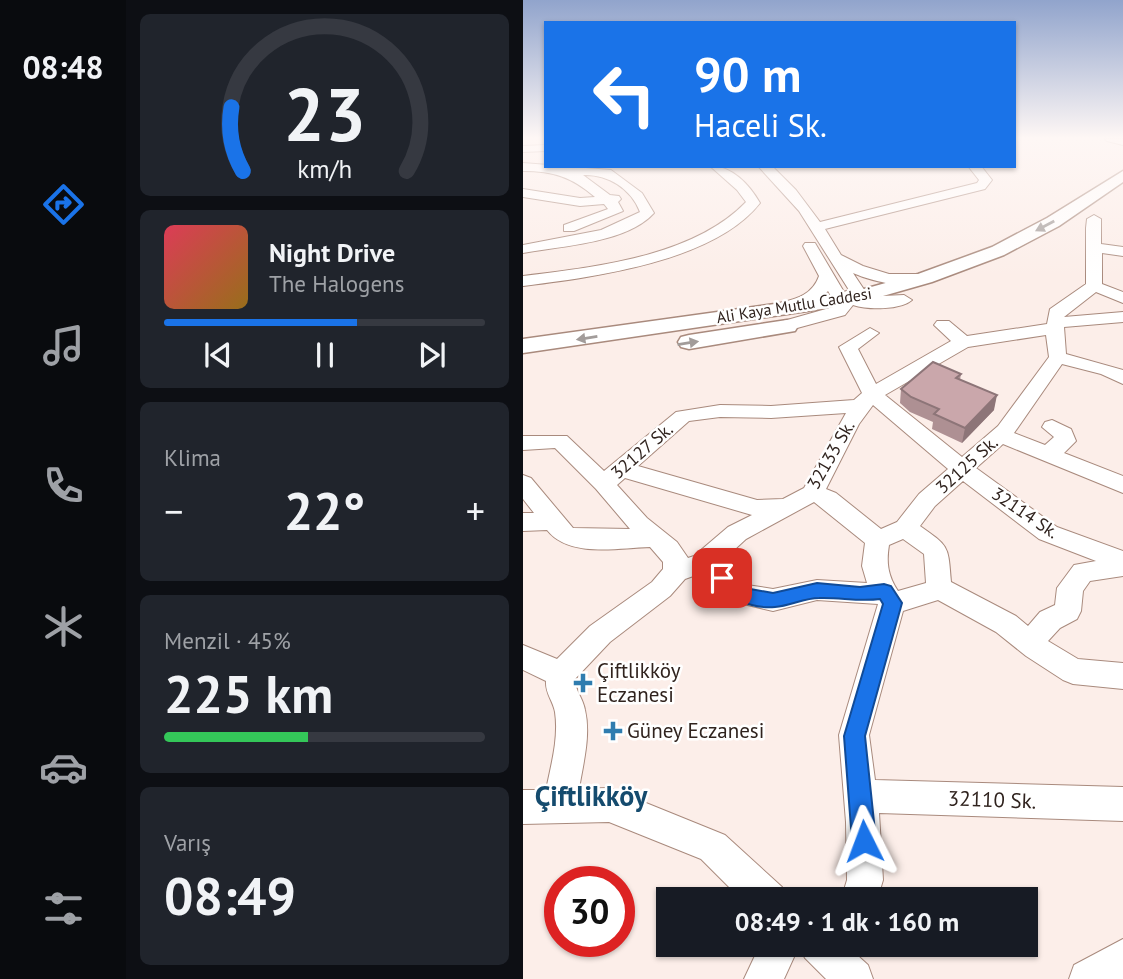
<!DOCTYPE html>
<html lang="tr">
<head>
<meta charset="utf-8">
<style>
	body { margin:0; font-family:"PT Sans",sans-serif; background:#20242c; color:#f1f3f6; height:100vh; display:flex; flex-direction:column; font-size:26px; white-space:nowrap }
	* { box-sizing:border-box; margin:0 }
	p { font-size:23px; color:#9ea1a6 }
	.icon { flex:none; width:38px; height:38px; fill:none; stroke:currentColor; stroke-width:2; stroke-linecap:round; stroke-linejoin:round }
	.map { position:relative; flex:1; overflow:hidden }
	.details { display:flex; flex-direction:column; gap:14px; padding:14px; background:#0d0f14; width:397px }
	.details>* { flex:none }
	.hud { position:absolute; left:21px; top:21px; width:472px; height:147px; border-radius:0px; box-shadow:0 2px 5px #0004; background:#1a73e8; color:#fff; overflow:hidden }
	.speed { position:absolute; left:21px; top:866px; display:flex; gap:14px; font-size:35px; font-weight:700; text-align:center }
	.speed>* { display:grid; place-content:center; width:91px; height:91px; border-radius:50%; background:#171b24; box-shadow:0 2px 5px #0004; line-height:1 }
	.speed .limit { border:10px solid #d22; background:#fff; color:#111 }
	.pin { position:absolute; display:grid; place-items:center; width:60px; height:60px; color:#fff; margin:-30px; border-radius:14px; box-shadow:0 4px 10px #0006 }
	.me { position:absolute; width:77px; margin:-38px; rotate:357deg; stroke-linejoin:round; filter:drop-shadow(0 0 5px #0008) }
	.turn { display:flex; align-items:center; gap:24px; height:147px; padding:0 35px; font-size:32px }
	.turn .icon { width:91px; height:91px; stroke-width:2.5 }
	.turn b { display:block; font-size:49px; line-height:60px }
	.big { font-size:52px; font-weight:800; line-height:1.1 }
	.details .card { flex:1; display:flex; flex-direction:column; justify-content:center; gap:10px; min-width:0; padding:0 24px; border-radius:10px; background:#20242c }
	.details .dial { align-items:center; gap:0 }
	.dial svg { height:182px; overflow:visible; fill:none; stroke:#363941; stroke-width:7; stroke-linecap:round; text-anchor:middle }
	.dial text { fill:#f1f3f6; stroke:none }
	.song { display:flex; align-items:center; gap:21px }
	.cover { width:84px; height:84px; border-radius:10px; background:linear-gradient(135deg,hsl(350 70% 55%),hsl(40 70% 35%)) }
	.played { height:7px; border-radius:4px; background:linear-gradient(90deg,#1a73e8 60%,#363941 60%) }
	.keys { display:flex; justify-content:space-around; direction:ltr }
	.heat { display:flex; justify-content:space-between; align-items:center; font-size:38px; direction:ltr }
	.charge { height:10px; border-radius:5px; background:linear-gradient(90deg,#34c759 45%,#363941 0) }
	.trip { position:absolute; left:133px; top:887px; width:382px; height:70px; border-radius:0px; background:#171b24; box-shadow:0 2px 5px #0004; font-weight:800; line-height:70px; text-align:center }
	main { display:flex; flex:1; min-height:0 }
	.tab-bar { display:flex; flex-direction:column; width:126px; justify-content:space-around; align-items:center; background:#090b0e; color:#9ea1a6 }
	.tab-bar .icon { width:49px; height:49px }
	.tab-bar .on { color:#1a73e8 }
	.tab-bar b { font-size:32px; color:#f1f3f6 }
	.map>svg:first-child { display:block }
</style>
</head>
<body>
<main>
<nav class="tab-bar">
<b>08:48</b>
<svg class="icon on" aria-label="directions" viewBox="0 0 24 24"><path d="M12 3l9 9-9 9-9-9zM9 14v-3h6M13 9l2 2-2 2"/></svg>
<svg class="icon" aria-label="music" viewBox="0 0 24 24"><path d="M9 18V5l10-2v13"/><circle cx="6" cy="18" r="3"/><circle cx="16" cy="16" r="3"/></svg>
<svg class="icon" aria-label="phone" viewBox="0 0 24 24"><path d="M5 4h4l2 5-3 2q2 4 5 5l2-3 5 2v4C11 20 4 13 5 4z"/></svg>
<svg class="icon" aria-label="climate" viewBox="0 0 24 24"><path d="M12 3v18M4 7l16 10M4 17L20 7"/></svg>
<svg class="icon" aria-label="car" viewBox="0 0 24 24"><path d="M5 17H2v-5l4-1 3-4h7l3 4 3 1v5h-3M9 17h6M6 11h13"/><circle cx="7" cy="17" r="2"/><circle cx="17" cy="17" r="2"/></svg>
<svg class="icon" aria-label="filters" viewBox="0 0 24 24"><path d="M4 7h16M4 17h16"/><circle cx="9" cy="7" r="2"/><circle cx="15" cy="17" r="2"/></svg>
</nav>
<section class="details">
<div class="card dial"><svg viewBox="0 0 100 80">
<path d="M14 69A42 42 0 1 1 86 69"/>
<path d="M14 69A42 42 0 0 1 9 41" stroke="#1a73e8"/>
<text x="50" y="56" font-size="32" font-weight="700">23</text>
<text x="50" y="72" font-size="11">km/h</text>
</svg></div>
<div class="card">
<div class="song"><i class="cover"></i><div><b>Night Drive</b><p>The Halogens</p></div></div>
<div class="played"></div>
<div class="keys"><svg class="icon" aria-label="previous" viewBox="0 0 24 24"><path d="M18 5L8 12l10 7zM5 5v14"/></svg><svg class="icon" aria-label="pause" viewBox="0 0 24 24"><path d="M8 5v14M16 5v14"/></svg><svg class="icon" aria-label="next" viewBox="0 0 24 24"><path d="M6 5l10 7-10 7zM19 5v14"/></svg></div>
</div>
<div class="card"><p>Klima</p>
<div class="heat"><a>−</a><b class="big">22°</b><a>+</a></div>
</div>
<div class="card"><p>Menzil · 45%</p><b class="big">225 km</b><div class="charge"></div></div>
<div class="card"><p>Varış</p><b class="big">08:49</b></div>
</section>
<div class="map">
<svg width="600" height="979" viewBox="0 0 600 979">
	<rect width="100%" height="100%" fill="#fceee9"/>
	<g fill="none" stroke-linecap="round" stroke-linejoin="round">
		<defs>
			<g id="minor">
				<polygon points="582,139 600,139 600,145 584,141"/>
				<polygon points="23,145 23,151 0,152 0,146"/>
				<path d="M0 163 88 170 119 193 131 213C104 243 38 246 0 253V245L78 230 117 212C108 188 84 174 60 175L87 195 96 196 98 199 95 202 100 211 51 231H41V225L85 209 81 204 57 206 0 197V189L57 198 72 197C49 177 30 171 0 171Z"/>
				<path d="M187 166C209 166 226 184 237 203 191 262 70 277 0 286V276C72 267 170 257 223 202L214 190Z"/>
				<path d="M235 166H249L273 190 297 222 454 183 456 180 445 166H458L469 180 462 189 302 229 318 255 340 266 366 274H401L409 279C394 293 348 281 330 273L342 291 338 297 381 295 389 300C378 310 345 310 330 305L322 315 263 331 257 330 254 326 257 322 310 307 316 301 309 298 305 291C293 305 276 309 259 313L251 308 253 304C272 299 289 296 296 276L280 246 282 243H292L321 292 326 290 276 211Z"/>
				<path d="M571 215 578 219V244L600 247V256L579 253V284L600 292V303L573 292 541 317 600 312V322L541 327 543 354 600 370V384L578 374 539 364 491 433 522 445 531 437 519 427 522 422 529 420 548 429 553 441 541 453 600 476V493L480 444 453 468 534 527 600 551V576L567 581 560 591 558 611 554 619 537 628 525 641 555 659 600 663V689L550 684 540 680 503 656 473 632 415 600 380 611 346 735 352 780 600 787V821L356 813 360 880 354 900H318L324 880 323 822 316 735 355 604 294 600 250 611 208 601 176 574 162 579 147 596 87 642 52 679C52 691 60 698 62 710 68 736 60 764 56 789L86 788 202 835 259 887 264 900H219L178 859 86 822 0 824V790H23C28 765 36 738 32 712 30 701 22 693 23 681L0 670V645L34 659 67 626 129 582 140 569V562L127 547C94 548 46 558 24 530L0 531V513H11L0 499V475L8 478 50 528 107 529 73 489 32 448 0 450V436H44L81 471 153 412 197 405 248 406 331 400 339 393 316 347 347 328 356 333 335 349 353 384 428 341 411 325 414 321H426L444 336 524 324 527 309 563 284V228L564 219ZM523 335 526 357 475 426 439 457 362 395 445 347ZM350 405 425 469 396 494 374 522 358 529 313 493 303 489 336 424ZM323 413 281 488 260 499 234 500 115 466 166 421 197 417 248 418ZM102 478 229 515 205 527 171 556 165 558 154 542 124 518 94 485ZM440 481 516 539 573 561 551 565 534 588 532 605 517 612 505 626 493 616 428 582C425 546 427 547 397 526L412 506ZM291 502 342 543 339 566 344 583 294 580 250 589 224 585 197 563 223 539ZM380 539 401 554 403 583 375 591C365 576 363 563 366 545Z"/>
				<polygon points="600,939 600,979 546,979 551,965"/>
				<polygon points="237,945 323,945 345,965 350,979 303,979 282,958 276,946 261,979 221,979"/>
			</g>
			<g id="major">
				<polygon points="600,171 600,182 536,226 481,255 409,282 332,304 0,353 0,339 323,294 395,274 469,247 524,218"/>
				<polygon points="264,320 272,321 275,326 272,331 166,349 158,347 155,342 158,337 166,335"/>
			</g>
		</defs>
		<use href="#minor" stroke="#a98a7d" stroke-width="2"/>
		<use href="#major" stroke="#a98a7d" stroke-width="3"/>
		<use href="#minor" fill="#fff" fill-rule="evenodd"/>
		<use href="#major" fill="#fff" fill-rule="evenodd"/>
	</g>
	<polygon fill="#ae9093" points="438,374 437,380 471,410 439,443 409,429 410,422 387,412 377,403 378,389"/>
	<polygon fill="#8d7578" points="474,395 471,410 439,443 442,428"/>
	<polygon fill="#caa7ab" stroke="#8d7578" stroke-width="2" points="410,362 438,374 433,378 474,395 442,428 411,414 416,409 388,397 378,389"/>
	<defs><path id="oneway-solid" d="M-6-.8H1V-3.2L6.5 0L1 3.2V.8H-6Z" transform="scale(1.75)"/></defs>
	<g fill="#a29c9a">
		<use href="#oneway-solid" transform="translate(522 226) rotate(152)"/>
		<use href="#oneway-solid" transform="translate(64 338) rotate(171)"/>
		<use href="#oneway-solid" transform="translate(165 343) rotate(-9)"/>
	</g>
	<linearGradient id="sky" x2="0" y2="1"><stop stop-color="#91a4cc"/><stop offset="0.5" stop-color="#fef7f5"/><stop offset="1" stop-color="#fef7f5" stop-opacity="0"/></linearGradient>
	<rect width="600" height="276" fill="url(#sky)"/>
	<path fill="#1a73e8" stroke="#114b97" stroke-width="2" d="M199 571 222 588 250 593 294 583 337 587 361 584 368 586 379 603 342 736 353 841 349 850 341 853 332 850 329 841 321 736 360 604 357 599C335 602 317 597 296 598 281 598 267 606 252 607 230 609 200 598 190 578L192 573Z"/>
	<g fill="#2f7caf" stroke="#fff" stroke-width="2.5">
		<path d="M56.5 672.5h7v7h7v7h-7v7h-7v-7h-7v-7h7z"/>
		<path d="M86.5 720.5h7v7h7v7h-7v7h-7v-7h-7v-7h7z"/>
	</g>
	<g text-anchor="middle" stroke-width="5" stroke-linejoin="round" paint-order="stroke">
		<g font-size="16" fill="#30231e" stroke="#fff">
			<text transform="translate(271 305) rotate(-9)" y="6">Ali Kaya Mutlu Caddesi</text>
		</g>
		<g font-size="18" fill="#30231e" stroke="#fff">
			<text transform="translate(119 451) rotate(-41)" y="6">32127 Sk.</text>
			<text transform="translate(308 455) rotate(-60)" y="6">32133 Sk.</text>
			<text transform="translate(444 465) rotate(-42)" y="6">32125 Sk.</text>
			<text transform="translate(502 513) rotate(34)" y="6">32114 Sk.</text>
		</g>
		<g font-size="21" fill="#30231e" stroke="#fff" text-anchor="start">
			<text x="74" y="678">Çiftlikköy<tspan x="74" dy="24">Eczanesi</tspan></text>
			<text x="104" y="738">Güney Eczanesi</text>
		</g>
		<g font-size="21" fill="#30231e" stroke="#fff">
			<text transform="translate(469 800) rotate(2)" y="7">32110 Sk.</text>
		</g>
		<g font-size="28" font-weight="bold" fill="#154b6e" stroke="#fff">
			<text x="68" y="806">Çiftlikköy</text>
		</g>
	</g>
</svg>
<div class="speed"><div class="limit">30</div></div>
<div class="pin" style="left:199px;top:578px;background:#d93025"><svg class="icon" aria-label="arrive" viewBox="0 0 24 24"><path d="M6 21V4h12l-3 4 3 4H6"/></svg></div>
<svg class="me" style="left:341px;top:841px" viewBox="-20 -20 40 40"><path d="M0-17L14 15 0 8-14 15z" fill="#1a73e8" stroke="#fff" stroke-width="4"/></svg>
<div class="trip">08:49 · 1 dk · 160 m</div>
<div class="hud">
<div class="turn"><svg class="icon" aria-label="left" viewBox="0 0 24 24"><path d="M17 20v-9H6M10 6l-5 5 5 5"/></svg><div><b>90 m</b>Haceli Sk.</div></div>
</div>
</div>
</main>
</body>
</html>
